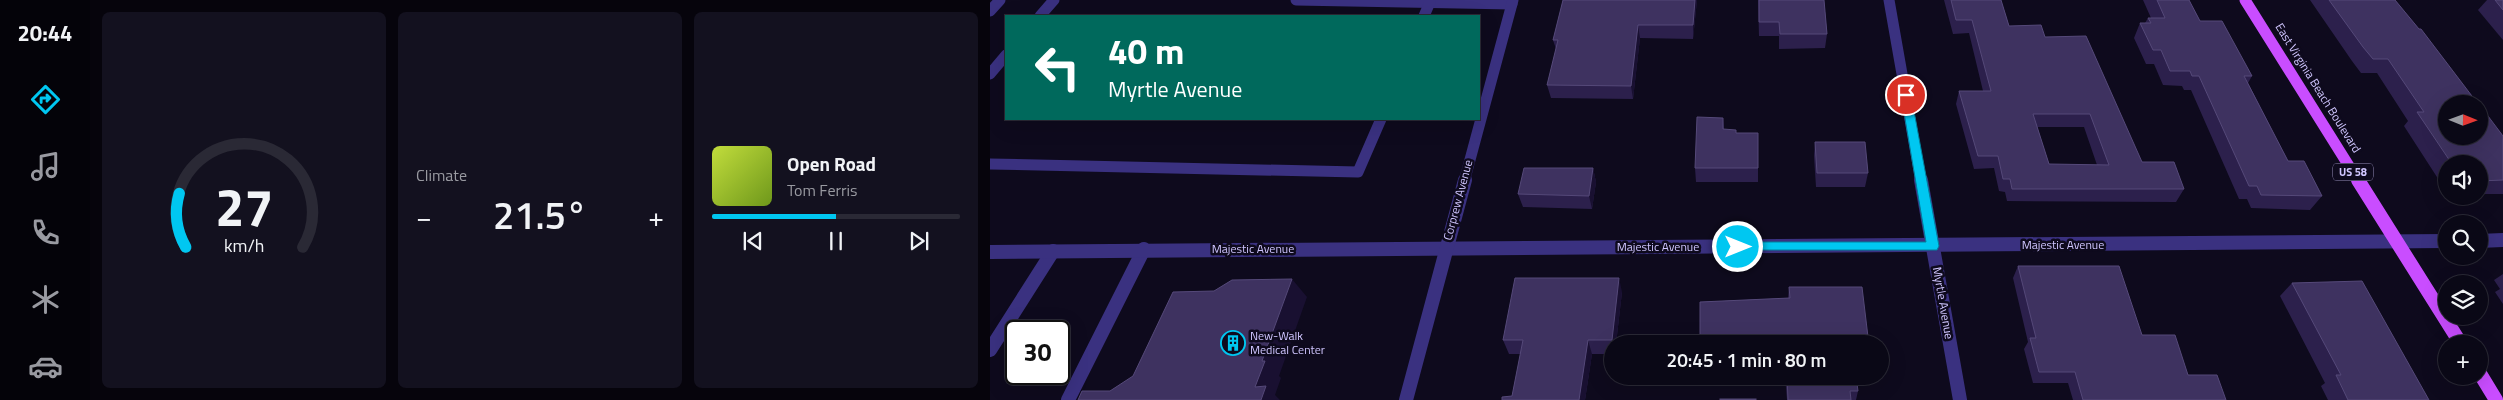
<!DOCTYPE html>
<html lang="en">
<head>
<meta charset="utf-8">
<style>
	body { margin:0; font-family:"Titillium Web",sans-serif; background:#13111f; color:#f1f3f6; height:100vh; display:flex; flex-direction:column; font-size:19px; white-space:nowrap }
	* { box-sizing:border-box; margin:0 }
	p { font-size:16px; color:#999aa1 }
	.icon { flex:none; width:28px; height:28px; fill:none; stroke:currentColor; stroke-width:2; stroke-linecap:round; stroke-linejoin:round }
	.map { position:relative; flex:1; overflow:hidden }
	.sheet { display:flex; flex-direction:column; gap:12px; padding:12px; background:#06040c; width:900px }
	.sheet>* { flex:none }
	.banner { position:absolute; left:15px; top:15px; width:475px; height:105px; border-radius:0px; box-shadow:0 5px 20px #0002,0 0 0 1px #2a2935; background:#00695c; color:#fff; overflow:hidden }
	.needle { width:32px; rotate:91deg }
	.fabs { position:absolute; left:1448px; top:95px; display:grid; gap:10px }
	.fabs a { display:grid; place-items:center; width:50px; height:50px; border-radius:50%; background:#0a0816; box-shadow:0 5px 20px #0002,0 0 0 1px #2a2935; font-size:25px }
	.speed { position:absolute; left:15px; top:320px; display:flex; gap:10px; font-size:25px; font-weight:700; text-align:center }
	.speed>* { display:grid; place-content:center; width:65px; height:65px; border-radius:50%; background:#0a0816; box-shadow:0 5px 20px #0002,0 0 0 1px #2a2935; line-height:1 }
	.speed .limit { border:2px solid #111; border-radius:8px; background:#fff; color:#111 }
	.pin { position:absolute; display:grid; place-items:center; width:42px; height:42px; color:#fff; margin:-21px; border:2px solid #fff; border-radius:50%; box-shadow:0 1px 5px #0007 }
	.me { position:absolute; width:55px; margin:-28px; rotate:90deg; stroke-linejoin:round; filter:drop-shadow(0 0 4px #0008) }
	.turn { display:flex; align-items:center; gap:18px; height:105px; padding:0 20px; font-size:22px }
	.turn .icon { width:65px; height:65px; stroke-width:2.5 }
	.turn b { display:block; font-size:35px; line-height:42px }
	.big { font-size:38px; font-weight:600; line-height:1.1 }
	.sheet .tile { flex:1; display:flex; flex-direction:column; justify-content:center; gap:8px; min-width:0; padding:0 18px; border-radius:8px; background:#13111f }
	.sheet .dial { align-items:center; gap:0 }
	.dial svg { height:130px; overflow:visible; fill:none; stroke:#2a2935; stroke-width:7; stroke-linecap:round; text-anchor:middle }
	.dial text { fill:#f1f3f6; stroke:none }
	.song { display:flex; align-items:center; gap:15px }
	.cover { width:60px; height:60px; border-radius:8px; background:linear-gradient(135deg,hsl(70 70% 55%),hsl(80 70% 35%)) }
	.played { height:5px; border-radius:2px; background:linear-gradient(90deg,#00c7f1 50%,#2a2935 50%) }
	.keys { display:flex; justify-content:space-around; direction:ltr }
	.heat { display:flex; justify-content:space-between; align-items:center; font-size:28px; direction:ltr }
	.sheet .tiles { flex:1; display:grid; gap:12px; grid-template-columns:repeat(3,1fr) }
	.trip { position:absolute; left:614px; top:335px; width:285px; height:50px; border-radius:25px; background:#0a0816; box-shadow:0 5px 20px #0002,0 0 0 1px #2a2935; font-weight:600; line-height:50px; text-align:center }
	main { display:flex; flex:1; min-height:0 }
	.dock { display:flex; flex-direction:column; width:90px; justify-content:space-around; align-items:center; background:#040309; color:#999aa1 }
	.dock .icon { width:35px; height:35px }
	.dock .current { color:#00c7f1 }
	.dock b { font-size:22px; color:#f1f3f6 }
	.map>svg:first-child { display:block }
</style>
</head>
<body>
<main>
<nav class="dock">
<b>20:44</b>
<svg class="icon current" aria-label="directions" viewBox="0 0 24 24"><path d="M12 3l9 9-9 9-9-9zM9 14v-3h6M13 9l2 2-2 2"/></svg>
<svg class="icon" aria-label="music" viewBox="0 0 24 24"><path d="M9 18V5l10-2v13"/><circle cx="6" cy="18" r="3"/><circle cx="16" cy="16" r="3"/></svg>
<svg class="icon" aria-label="phone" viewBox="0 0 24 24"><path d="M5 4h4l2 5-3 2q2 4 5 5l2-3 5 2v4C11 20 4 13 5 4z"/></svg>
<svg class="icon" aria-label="climate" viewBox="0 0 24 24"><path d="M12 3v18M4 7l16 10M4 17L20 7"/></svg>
<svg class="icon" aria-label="car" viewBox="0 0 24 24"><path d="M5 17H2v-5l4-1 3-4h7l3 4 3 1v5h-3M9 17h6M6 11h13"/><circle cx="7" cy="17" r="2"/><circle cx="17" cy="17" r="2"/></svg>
</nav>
<section class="sheet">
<div class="tiles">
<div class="tile dial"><svg viewBox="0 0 100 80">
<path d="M14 69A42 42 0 1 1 86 69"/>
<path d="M14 69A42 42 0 0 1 10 36" stroke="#00c7f1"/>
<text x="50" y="56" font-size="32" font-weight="700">27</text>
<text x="50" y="72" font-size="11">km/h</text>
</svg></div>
<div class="tile"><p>Climate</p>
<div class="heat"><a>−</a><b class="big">21.5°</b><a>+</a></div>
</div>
<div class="tile">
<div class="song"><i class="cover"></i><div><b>Open Road</b><p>Tom Ferris</p></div></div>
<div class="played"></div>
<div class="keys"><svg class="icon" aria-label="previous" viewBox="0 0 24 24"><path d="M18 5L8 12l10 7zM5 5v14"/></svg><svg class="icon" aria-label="pause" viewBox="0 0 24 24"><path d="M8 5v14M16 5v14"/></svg><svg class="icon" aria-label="next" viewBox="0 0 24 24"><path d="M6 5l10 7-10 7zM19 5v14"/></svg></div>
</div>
</div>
</section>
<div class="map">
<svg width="1513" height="400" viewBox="0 0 1513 400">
	<rect width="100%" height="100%" fill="#0e0a1d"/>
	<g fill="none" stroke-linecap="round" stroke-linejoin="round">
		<g stroke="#3a3180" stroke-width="11">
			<polyline points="306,0 522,4"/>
			<polyline points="0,11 10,0"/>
			<polyline points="50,16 64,0"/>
			<polyline points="434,16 440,2"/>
			<polyline points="0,74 16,55"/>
			<polyline points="0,164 368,172 391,119"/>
		</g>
		<g stroke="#3a3180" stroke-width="14">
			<polyline points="0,350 63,251"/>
			<polyline points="78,400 154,249"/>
		</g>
		<g stroke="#3a3180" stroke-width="11">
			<polyline points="899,0 931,182"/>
			<polyline points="474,182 523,0"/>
		</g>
		<g stroke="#3a3180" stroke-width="14">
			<polyline points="931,180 970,400"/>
			<polyline points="1489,241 1513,240"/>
			<polyline points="0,252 1456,241"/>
			<polyline points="416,400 475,180"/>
		</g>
		<polyline stroke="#c94dff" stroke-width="11" points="1255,0 1369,182"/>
		<g stroke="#c94dff" stroke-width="14">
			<polyline points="1368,180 1471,344"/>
			<polyline points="1489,372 1506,400"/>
		</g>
	</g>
	<g fill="#2c204c" fill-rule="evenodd">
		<polygon points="573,0 707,0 703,39 650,38 643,99 561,98 557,85 566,49 563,40"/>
		<polygon points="768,0 834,0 837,34 835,48 789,49 789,36 769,36"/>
		<path d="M954 0H1011L1019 26 1055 37 1152 162 1194 189 1186 202 1017 201 1015 192 1009 191 1004 168 984 169 966 104 969 91H993L979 33 963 34ZM1047 127H1094L1107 165 1059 164Z"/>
		<polygon points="1153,0 1199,0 1210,21 1262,76 1258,83 1298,161 1332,196 1320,210 1261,208 1257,199 1249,199 1201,90 1194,90 1192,86 1173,85 1164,64 1156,64 1144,38 1150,23 1155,23 1158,18 1161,18"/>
		<polygon points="1320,0 1405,0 1513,136 1513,194 1489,194 1489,164 1456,164 1456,191 1414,126 1418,121 1387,73 1371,73 1362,61"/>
		<polygon points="1497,0 1513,0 1513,40 1488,10"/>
		<polygon points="733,118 734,129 746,133 768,133 768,182 706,182 705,168"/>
		<polygon points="825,142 878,173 875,187 826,187 824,156"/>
		<polygon points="603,168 606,182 602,209 533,207 528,194"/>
		<polygon points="1028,266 1152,335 1198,375 1236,400 1083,400 1078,383 1043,383 1034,349 1038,342 1023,278"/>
		<polygon points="1513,274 1513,304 1505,292 1510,289 1504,280"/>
		<polygon points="1302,283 1439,400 1338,400 1331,386 1335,383 1290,296"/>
		<polygon points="799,287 878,337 876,344 710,344 710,302 798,298"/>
		<polygon points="632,292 626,344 622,344 622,354 602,354 595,400 512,400 522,396 531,354 519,354 513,340"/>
		<polygon points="795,376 870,376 868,383 867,383 868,391 866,400 797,400"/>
	</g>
	<g fill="#191031">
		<polygon points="705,0 707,0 703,39 703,25"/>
		<polygon points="648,25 650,38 643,99 641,86"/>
		<polygon points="603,168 606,182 602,209 599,196"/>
		<polygon points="629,278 632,292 626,344 622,344 622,340"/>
		<polygon points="302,279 317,297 289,376 291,378 285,395 290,400 271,400 265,387 272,361"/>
		<polygon points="598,340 602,354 595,400 589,400"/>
	</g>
	<g fill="#3e3260" stroke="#554979" fill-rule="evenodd">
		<polygon points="573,0 705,0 703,25 648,25 641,86 557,85 568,40 563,40"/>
		<polygon points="769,0 834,0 837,34 790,34 789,22 769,22"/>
		<path d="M961 0H1011L1019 26 1051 25 1055 37 1096 36 1152 162H1184L1194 189H1022L1020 179H1013L1008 156H988L969 91H1001L982 20H966ZM1043 114H1100L1119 165 1059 164Z"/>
		<polygon points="1167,0 1199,0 1210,21 1232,21 1262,76 1254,76 1298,161 1314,161 1332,196 1271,195 1267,186 1259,186 1209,76 1202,76 1200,71 1180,71 1171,50 1163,50 1150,23 1161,23 1158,18 1175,18"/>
		<polygon points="1339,0 1405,0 1429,29 1431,29 1488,104 1456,104 1456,136 1489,136 1489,104 1513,136 1513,180 1489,181 1489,164 1462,164 1427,112 1434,112 1398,59 1383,59 1373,47"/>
		<polygon points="1505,0 1513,0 1513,10"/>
		<polygon points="707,117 733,118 733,129 746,130 746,133 768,133 768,168 705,168"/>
		<polygon points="825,142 875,142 878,173 827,173"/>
		<polygon points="534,168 603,168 599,196 528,194"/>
		<polygon points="1028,266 1129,266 1152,335 1185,335 1198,375 1227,375 1236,400 1093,400 1085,372 1049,372 1040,338 1046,338"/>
		<polygon points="525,278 629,278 622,340 598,340 589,400 512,400 512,397 522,396 533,340 513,340"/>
		<polygon points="302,279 272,361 275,361 265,387 276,386 271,400 88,400 92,391 120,391 143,376 183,292 224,291 242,280"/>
		<polygon points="1372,281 1439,400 1358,400 1346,375 1351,375 1302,283"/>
		<polygon points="799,287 872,287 878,337 867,337 868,344 795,344 795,338 710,341 710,302 800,298"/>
		<polygon points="797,376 866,376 868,391 860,391 861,400 798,400"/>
		<rect x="730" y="399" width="36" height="1"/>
	</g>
	<polygon fill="#00c7f1" stroke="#00819d" points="916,91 921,95 949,246 947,250 744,250 742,247 748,242 936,242 911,95"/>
	<defs>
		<symbol id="building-ring" viewBox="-11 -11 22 22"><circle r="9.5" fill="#0e0a1d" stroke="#00c7f1" stroke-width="1.5"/><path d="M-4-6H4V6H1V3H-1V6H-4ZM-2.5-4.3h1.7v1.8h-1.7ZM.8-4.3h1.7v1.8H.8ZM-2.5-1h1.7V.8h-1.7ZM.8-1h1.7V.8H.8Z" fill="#00c7f1"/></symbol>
	</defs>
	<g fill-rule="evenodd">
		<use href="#building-ring" x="229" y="329" width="28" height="28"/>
	</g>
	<g text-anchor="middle" stroke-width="5" stroke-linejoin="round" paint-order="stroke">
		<rect fill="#0e0a1d" stroke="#968ebb" stroke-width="1" x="1343" y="163.5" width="40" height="17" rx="4"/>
		<g font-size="11" font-weight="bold" fill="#d0c6ff">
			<text x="1363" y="176">US 58</text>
		</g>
		<g font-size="12" fill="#d0c6ff" stroke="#0e0a1d">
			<text transform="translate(1328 88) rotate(58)" y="4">East Virginia Beach Boulevard</text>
			<text transform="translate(468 200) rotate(-75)" y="4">Corprew Avenue</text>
			<text x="1073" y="249">Majestic Avenue</text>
			<text x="668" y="251">Majestic Avenue</text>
			<text x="263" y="253">Majestic Avenue</text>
			<text transform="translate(953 303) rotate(80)" y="4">Myrtle Avenue</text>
		</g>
		<g font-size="12" fill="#d0c6ff" stroke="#0e0a1d" text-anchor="start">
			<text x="260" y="340">New-Walk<tspan x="260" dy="14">Medical Center</tspan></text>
		</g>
	</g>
</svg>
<div class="fabs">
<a><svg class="needle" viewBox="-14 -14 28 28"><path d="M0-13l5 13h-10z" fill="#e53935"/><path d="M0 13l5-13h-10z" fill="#999aa1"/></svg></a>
<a><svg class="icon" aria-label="sound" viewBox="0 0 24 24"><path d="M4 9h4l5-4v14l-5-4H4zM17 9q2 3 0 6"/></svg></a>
<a><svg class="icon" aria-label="search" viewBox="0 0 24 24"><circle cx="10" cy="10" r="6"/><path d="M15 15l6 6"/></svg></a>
<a><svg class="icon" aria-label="layers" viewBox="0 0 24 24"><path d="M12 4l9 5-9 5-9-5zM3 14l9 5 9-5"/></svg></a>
<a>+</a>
</div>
<div class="speed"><div class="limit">30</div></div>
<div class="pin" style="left:916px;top:95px;background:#d93025"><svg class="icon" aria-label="arrive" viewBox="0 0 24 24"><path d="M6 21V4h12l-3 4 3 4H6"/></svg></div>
<svg class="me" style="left:748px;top:247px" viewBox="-20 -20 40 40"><circle r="17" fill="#00c7f1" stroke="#fff" stroke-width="3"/><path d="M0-11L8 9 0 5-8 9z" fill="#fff"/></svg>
<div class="trip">20:45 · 1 min · 80 m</div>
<div class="banner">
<div class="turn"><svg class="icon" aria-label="left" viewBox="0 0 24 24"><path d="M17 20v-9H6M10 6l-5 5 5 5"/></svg><div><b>40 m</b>Myrtle Avenue</div></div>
</div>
</div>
</main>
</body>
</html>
